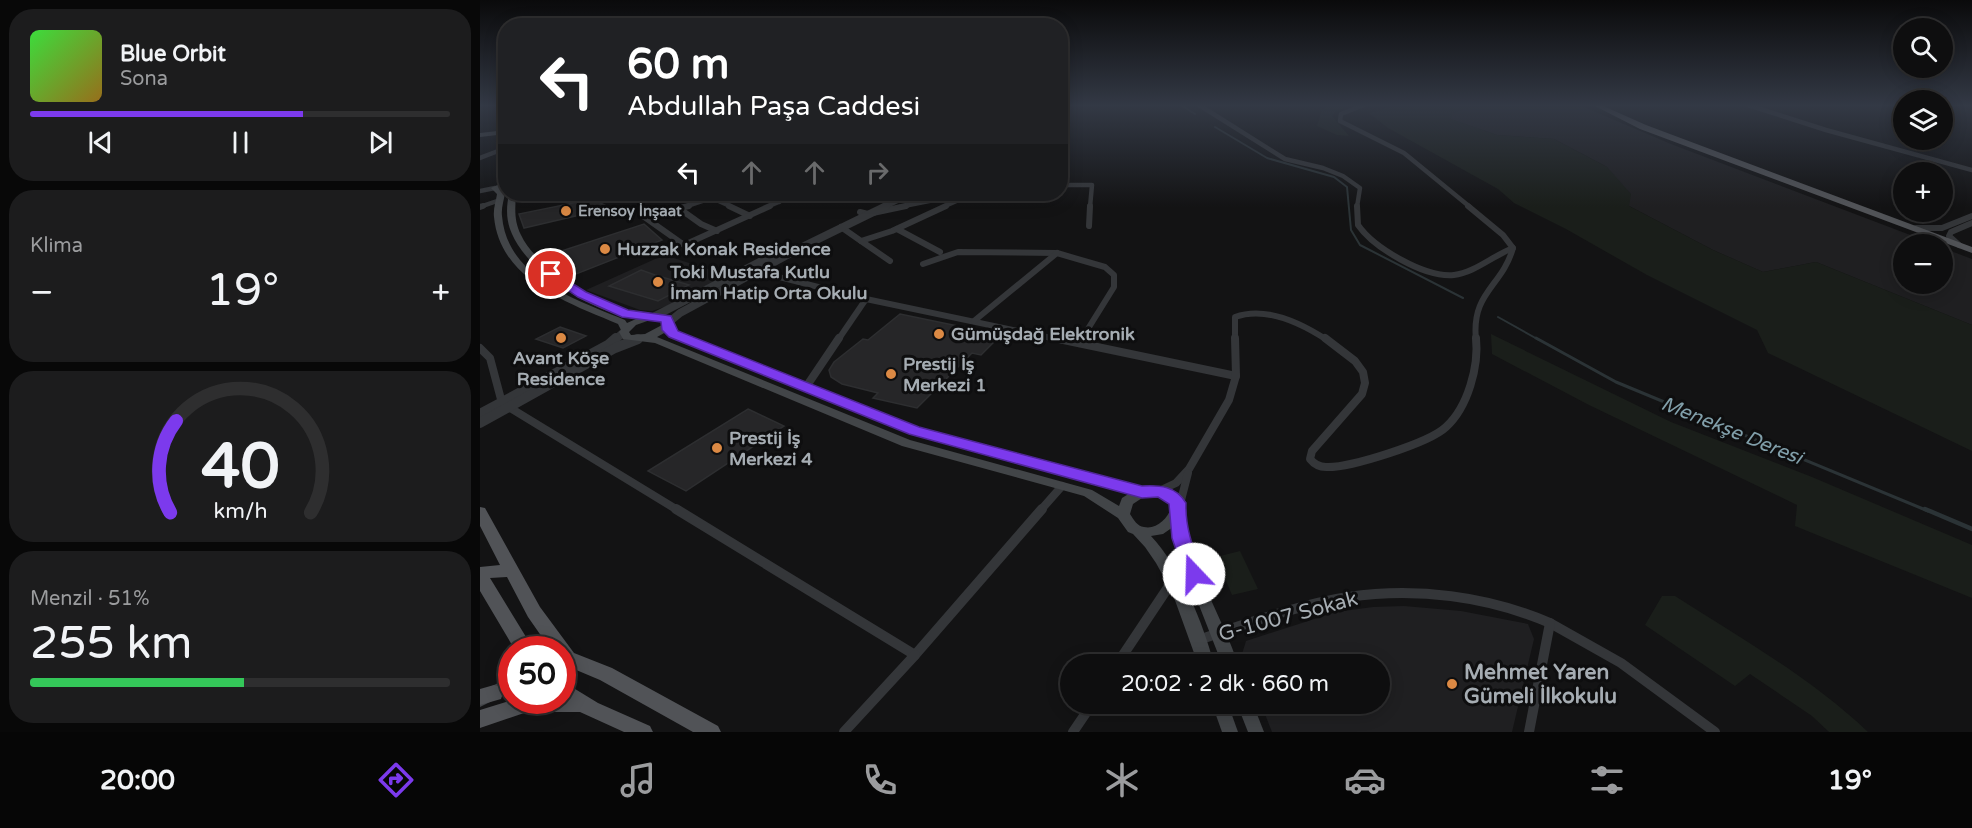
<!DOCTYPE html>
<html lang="tr">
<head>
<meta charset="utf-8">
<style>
	body { margin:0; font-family:"Varela Round",sans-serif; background:#1c1c1d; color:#f1f3f6; height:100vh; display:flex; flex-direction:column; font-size:22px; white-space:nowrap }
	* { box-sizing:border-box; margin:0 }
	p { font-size:20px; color:#9b9c9e }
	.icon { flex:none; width:33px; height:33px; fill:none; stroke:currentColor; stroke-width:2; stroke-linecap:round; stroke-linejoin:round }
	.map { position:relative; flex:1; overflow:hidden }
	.details { display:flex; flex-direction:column; gap:9px; padding:9px; background:#080808; width:480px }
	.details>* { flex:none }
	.hud { position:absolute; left:18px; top:18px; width:570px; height:183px; border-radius:24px; box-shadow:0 3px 15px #0003,0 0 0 2px #2e2e2f; background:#202124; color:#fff; overflow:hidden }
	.fabs { position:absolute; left:1413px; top:18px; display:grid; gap:12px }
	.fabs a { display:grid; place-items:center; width:60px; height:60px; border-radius:50%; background:#0e0e0f; box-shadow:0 3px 15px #0003,0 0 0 2px #2e2e2f; font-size:30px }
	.speed { position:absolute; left:18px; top:636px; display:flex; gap:12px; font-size:30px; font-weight:700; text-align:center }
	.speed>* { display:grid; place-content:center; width:78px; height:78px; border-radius:50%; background:#0e0e0f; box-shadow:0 3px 15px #0003,0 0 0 2px #2e2e2f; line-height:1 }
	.speed .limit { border:9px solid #d22; background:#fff; color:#111 }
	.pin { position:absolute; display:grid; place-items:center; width:51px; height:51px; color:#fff; margin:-26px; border:3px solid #fff; border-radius:50%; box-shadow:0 2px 6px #0007 }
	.me { position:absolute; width:66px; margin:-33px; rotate:339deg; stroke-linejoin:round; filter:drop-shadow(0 0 4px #0008) }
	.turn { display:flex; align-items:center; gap:21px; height:126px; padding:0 30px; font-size:27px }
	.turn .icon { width:78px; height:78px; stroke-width:2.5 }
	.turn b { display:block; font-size:42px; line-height:51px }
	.lanes { display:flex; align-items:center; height:57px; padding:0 30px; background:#0003; justify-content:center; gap:30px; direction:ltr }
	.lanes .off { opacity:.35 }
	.big { font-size:45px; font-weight:600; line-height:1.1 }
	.details .card { flex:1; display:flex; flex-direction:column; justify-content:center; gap:9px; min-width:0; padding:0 21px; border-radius:24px; background:#1c1c1d }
	.details .dial { align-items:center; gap:0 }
	.dial svg { height:156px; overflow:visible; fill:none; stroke:#2e2e2f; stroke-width:7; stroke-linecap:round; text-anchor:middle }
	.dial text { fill:#f1f3f6; stroke:none }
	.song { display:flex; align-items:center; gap:18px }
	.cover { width:72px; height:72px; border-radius:9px; background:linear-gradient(135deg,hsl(120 70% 55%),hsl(40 70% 35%)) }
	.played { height:6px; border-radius:3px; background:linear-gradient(90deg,#7c3aed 65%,#2e2e2f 65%) }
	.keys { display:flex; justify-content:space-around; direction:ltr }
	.heat { display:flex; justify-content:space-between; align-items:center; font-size:33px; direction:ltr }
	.charge { height:9px; border-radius:4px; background:linear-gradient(90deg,#34c759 51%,#2e2e2f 0) }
	.trip { position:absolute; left:580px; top:654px; width:330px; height:60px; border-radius:30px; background:#0e0e0f; box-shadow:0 3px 15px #0003,0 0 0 2px #2e2e2f; font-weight:600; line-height:60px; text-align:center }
	.tabs { display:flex; height:96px; justify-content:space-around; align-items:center; background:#060606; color:#9b9c9e }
	.tabs .icon { width:42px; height:42px }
	.tabs .on { color:#7c3aed }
	.tabs b { font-size:27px; color:#f1f3f6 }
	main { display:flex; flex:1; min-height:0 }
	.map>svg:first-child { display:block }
</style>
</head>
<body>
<main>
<section class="details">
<div class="card">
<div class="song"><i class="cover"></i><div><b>Blue Orbit</b><p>Sona</p></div></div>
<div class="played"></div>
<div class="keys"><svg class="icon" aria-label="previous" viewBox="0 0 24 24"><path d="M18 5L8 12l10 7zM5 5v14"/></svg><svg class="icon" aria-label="pause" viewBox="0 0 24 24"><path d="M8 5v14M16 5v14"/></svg><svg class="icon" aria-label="next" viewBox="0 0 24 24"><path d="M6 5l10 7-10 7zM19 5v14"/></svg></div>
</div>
<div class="card"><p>Klima</p>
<div class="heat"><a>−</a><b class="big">19°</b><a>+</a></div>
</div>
<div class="card dial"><svg viewBox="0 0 100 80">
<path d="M14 69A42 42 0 1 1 86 69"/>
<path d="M14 69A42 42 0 0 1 17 22" stroke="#7c3aed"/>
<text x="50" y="56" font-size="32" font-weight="700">40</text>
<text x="50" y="72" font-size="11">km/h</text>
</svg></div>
<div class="card"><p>Menzil · 51%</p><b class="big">255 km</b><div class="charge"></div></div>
</section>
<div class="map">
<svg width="1492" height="732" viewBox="0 0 1492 732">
	<rect width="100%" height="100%" fill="#131314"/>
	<g fill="#1f1f21">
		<polygon points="997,105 1099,105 1191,144 1454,244 1424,244 1424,284 1462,284 1463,248 1492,259 1492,325 1336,262 1283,272 1233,250 1149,206 1127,167 1074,139 1017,135 970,119 972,113"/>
		<polygon points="184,255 247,275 187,306 172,311 160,310 106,290"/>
		<polygon points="924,606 981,611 1048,624 1054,639 1032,732 792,732 781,704 900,704 900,664 766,664 762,654 766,641 856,612 893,607"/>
	</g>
	<g fill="#1a1e1a">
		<polygon points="851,105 872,105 856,111 852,116 869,136 857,135 837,126 842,109"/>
		<polygon points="918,105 997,105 972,113 971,119 1017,135 1074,139 1127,167 1151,194 1149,206 1233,250 1283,272 1336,262 1492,325 1492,451 1288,353 1277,330 1167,275 1086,229 1034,203 1018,189 908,128 889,113"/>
		<polygon points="1011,334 1191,422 1332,477 1492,545 1492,598 1315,526 1317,505 1109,405 1012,354"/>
		<polygon points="760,551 778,589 752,595 736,557"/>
		<path d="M1182 596H1195C1262 639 1330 677 1388 732H1349L1332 716 1270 674 1255 686 1165 625Z"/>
	</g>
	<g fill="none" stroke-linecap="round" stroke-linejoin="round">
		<g stroke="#2b3336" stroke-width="2">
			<polyline points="701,105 715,114"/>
			<polyline points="735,127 787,158 854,177 867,187 871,230 880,245 983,298"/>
			<polyline points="1018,317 1059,340"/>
		</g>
		<polyline stroke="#2b3336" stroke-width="3" points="1056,338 1136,382 1448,511"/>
		<polyline stroke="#2b3336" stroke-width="4.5" points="1445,509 1492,529"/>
	</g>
	<g fill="#262628" stroke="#2d2e30" stroke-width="1.5">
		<polygon points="113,199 130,208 44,228 39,214"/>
		<polygon points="164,224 182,240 86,278 63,257"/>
		<polygon points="161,270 175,275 209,285 178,301 129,286"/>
		<polygon points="420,314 521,335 501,355 492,353 437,408 393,398 398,393 362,384 351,377 349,370 354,362 383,339 388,340"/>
		<polygon points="80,327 106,336 83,348 56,339"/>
		<polygon points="268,409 304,426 206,491 168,471"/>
	</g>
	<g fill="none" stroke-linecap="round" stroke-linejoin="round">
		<g stroke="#343639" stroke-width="4.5">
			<polyline points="719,105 805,159 843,168 863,176 880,188 877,207"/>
			<polyline points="884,105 861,114 860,121 924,153 990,207"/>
			<polyline points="1268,105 1346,130 1492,170"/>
			<polyline points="0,158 26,148"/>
			<polyline points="580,185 612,185 610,207"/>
			<polyline points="0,191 15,188"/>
			<polyline points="70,194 78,198"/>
			<polyline points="278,194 299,202"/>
			<polyline points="232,198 252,207"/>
			<polyline points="30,199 66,194"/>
			<polyline points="0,207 20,200"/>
			<polyline points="204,207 243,194"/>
			<polyline points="287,207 317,194"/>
			<polyline points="419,207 484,194"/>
			<polyline points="463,207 492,194"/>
		</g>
		<g stroke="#343639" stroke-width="6">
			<polyline points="249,206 270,216"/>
			<path d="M877 206 878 225C894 248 945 278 974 275 994 273 1014 255 1033 248"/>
			<path d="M988 206 1023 235 1033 248C1022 287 991 292 996 340"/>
			<polyline points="0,207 3,206"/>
			<polyline points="200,209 221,224 237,231"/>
			<polyline points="380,212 388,214 426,206"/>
			<polyline points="163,216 204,245 290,206"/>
			<polyline points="163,216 209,206"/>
			<polyline points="609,226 610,206"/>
			<polyline points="361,227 381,241 412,231 466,206"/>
			<polyline points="1436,228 1462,228 1492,216"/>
			<polyline points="417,229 460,252"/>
			<polyline points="381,241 410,261"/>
			<polyline points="1479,245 1469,236 1471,232 1492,223"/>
			<polyline points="443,264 478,252 577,253 625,267 634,275 634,287 601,340"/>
			<polyline points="275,271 386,299 581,340"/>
			<polyline points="494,321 577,253"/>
			<polyline points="358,340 386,299"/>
			<path d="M755 340V317C785 306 821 323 847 340"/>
		</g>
		<g stroke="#343639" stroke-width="8">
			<polyline points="574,338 756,376"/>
			<path d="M845 338 875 361 883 372 885 383 882 394 832 451 830 459C834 464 839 467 846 467 870 468 949 443 966 427 988 407 999 366 996 338"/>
			<polyline points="599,343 602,338"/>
			<polyline points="0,348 10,358 22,403 199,511"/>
			<polyline points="326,387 359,338"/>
			<polyline points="679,491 696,483 709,469 749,400 756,376 755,338"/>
			<polyline points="699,508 708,473"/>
			<polyline points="560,511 582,486"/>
		</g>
		<g stroke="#343639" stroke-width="10">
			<polyline points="196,509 435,655 562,509"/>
			<polyline points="1070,623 1141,663 1235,732"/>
			<path d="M718 640C763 625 821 604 868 597 936 587 1007 596 1070 623L1049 732"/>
			<polyline points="637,664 693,580 706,554"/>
			<polyline points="364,732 435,655"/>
			<polyline points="593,732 612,704"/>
		</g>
		<polyline stroke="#343639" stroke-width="6" points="403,207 430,194"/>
		<g stroke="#343639" stroke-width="8">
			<polyline points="175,316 295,254"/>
			<polyline points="188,323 200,313 320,248 406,206"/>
			<polyline points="135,340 144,332"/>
		</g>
		<g stroke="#343639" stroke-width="10">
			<polyline points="0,414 128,345 136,338"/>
			<polyline points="0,423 135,348 158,339"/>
		</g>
		<g fill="#424548" fill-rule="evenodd">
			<polygon points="26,130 26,134 0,137 0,133"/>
			<path d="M26 181V186L20 188 25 193C24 200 21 208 22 216 27 278 97 300 145 320L147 323 156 319C115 313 49 274 32 234 26 221 26 208 29 194H36C35 209 34 221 41 235 56 268 118 305 153 313 166 316 182 310 193 320L192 326 197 332 438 428 662 487C679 486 695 489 705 503 699 548 744 619 758 664H742L699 554 693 527 683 534 671 536C701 568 723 623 734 664H718L692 592 676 563 665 547 653 534 648 532 638 518 604 496 422 446 175 343 143 339 139 332 141 330 138 324C88 303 20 280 14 217 13 209 16 201 17 194L11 188ZM173 319 183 321 182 325 165 334 151 335 149 332 156 325ZM186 332 189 336 430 434 650 493 642 498 639 506 612 490 430 440 177 337ZM673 495 687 499 692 504C690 516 678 530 664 527 657 526 654 520 650 514L653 504 665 496Z"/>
			<polygon points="32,676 32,691 0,707 0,692"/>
			<polygon points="732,704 748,704 758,732 742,732"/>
			<polygon points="757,704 773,704 784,732 768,732"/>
		</g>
		<g fill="#515357" fill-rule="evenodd">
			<polygon points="1113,105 1121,105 1166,125 1492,247 1492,253 1160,129"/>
			<polygon points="0,507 5,508 60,607 94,653 132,668 238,726 241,732 213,732 120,680 82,664 82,650 71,650 48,617 27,577 10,578 54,650 35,650 0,591 0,567 20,565 0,526"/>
			<polygon points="82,681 118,703 170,726 173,732 144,732 100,712 47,712 0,728 0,710 32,700 82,700"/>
			<polygon points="14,685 21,687 23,693 21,699 0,705 0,689"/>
		</g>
	</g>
	<linearGradient id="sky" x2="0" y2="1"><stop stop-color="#0a0a0b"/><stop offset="0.51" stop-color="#333945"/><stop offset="1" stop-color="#333945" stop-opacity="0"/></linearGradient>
	<rect width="1492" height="207" fill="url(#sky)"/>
	<path fill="#7c3aed" stroke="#51269a" stroke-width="1.5" d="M71 270 106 292 148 310 191 316 198 331 439 427 662 486C680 485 696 486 706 503 705 529 714 550 723 574L720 579 714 581 707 579 704 574 692 538 689 504 678 497 662 498 429 434 189 337 182 330 181 322 142 317 98 297 67 276 65 274Z"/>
	<g fill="#db8944" stroke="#0e0e0f" stroke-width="2">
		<circle cx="86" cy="211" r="6"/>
		<circle cx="125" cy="249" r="6"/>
		<circle cx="178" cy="282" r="6"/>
		<circle cx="459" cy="334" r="6"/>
		<circle cx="81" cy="338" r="6"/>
		<circle cx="411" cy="374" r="6"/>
		<circle cx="237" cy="448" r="6"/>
		<circle cx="972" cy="684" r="6"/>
	</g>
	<g text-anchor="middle" stroke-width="6" stroke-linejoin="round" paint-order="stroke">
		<g font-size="15" font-weight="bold" fill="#a6adb3" stroke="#0e0e0f" text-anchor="start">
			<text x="98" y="216">Erensoy İnşaat</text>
		</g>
		<g font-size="18" font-weight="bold" fill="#a6adb3" stroke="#0e0e0f" text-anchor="start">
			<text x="137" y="255">Huzzak Konak Residence</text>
			<text x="190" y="278">Toki Mustafa Kutlu<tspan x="190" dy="21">İmam Hatip Orta Okulu</tspan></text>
			<text x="471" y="340">Gümüşdağ Elektronik</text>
			<text x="81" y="364" text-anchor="middle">Avant Köşe<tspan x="81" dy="21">Residence</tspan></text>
			<text x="423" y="370">Prestij İş<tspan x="423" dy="21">Merkezi 1</tspan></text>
			<text x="249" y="444">Prestij İş<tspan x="249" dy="21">Merkezi 4</tspan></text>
		</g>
		<g font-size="20" font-style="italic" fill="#819faa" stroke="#0e0e0f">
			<text transform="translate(1252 430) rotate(22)" y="7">Menekşe Deresi</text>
		</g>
		<g font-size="21" fill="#a6adb3" stroke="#0e0e0f">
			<text transform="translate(808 616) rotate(-15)" y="7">G-1007 Sokak</text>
		</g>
		<g font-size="21" font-weight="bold" fill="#a6adb3" stroke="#0e0e0f" text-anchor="start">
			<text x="984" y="679">Mehmet Yaren<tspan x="984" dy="24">Gümeli İlkokulu</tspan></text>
		</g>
	</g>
</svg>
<div class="fabs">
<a><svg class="icon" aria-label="search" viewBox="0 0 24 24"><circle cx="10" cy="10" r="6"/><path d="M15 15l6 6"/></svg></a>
<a><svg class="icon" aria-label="layers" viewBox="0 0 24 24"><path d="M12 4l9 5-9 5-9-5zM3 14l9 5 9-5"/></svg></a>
<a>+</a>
<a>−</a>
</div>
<div class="speed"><div class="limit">50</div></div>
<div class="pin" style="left:71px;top:274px;background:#d93025"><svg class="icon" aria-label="arrive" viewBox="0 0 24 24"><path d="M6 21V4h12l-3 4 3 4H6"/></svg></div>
<svg class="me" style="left:714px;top:574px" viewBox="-20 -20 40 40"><circle r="19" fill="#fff"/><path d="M0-13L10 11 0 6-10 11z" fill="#7c3aed"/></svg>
<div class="trip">20:02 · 2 dk · 660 m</div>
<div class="hud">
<div class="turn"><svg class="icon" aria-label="left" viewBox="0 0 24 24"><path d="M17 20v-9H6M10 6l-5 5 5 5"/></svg><div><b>60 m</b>Abdullah Paşa Caddesi</div></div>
<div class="lanes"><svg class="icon" aria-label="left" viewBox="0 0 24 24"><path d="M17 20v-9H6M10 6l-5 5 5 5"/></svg><svg class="icon off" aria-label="ahead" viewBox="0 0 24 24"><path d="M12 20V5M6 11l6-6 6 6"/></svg><svg class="icon off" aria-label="ahead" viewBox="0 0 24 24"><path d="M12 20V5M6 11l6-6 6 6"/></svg><svg class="icon off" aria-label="right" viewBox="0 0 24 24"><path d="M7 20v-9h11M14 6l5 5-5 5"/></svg></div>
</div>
</div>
</main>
<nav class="tabs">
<b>20:00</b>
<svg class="icon on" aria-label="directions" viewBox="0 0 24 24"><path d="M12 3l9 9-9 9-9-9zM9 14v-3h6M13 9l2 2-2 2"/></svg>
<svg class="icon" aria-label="music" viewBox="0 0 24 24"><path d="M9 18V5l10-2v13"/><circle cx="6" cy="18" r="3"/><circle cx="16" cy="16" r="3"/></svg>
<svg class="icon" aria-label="phone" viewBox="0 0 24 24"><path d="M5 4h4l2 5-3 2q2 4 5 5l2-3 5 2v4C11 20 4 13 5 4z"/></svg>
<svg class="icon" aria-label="climate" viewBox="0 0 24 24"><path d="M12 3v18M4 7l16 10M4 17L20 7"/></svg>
<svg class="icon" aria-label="car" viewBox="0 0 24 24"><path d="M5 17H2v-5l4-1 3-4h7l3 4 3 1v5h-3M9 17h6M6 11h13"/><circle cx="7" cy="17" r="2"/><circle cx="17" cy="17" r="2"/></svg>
<svg class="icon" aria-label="filters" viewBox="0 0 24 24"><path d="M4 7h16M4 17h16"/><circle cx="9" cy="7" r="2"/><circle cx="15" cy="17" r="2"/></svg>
<b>19°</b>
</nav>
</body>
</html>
